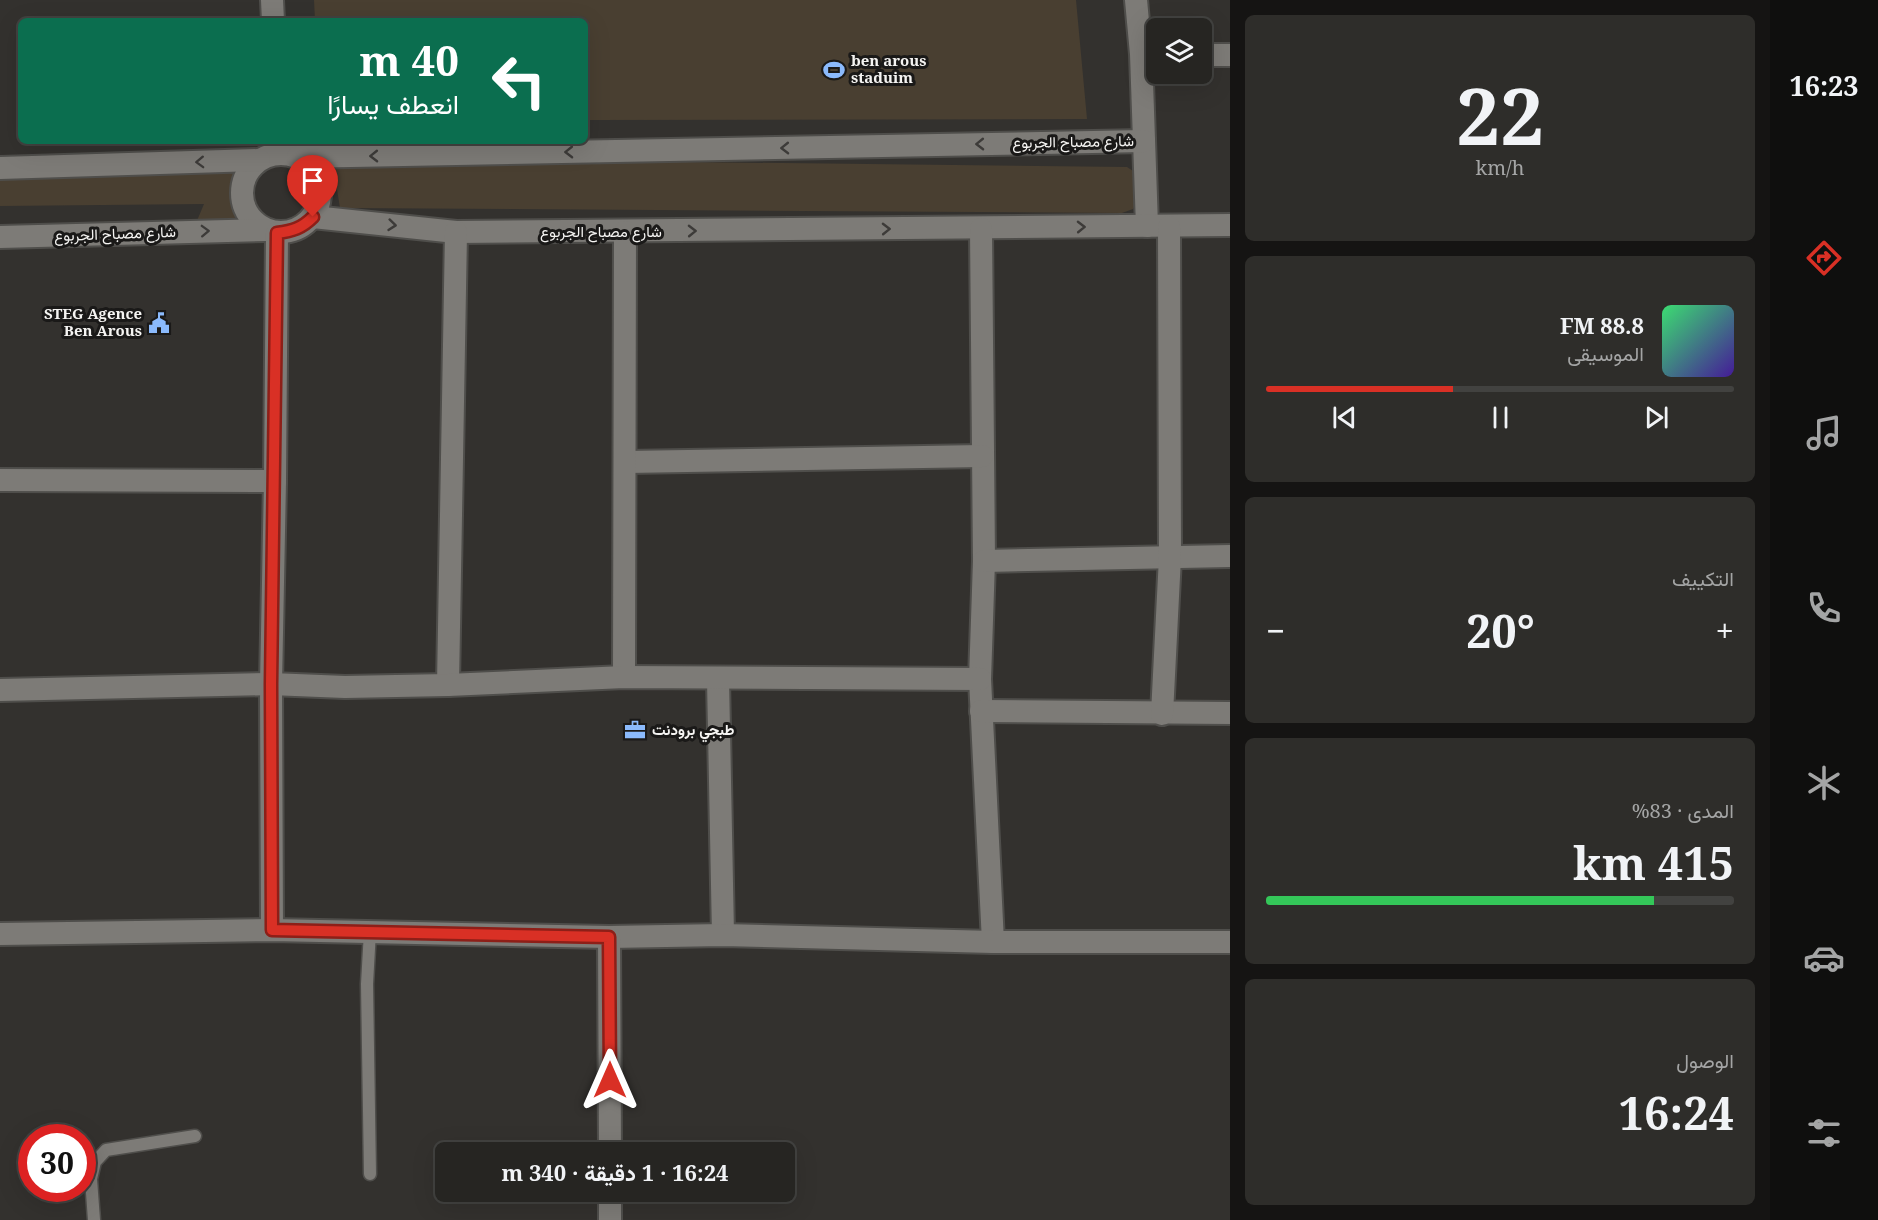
<!DOCTYPE html>
<html lang="ar">
<head>
<meta charset="utf-8">
<style>
	body { margin:0; font-family:"Noto Serif",Vazirmatn,serif; background:#2e2d2a; color:#f1f3f6; direction:rtl; height:100vh; display:flex; flex-direction:column; font-size:22px; white-space:nowrap }
	* { box-sizing:border-box; margin:0 }
	p { font-size:20px; color:#a4a5a5 }
	.icon { flex:none; width:33px; height:33px; fill:none; stroke:currentColor; stroke-width:2; stroke-linecap:round; stroke-linejoin:round }
	.map { position:relative; flex:1; overflow:hidden; direction:ltr }
	.sheet { display:flex; flex-direction:column; gap:15px; padding:15px; background:#151413; width:540px }
	.sheet>* { flex:none }
	.top-card { position:absolute; left:18px; top:18px; width:570px; height:126px; border-radius:9px; box-shadow:0 6px 24px #0002,0 0 0 2px #424240; direction:rtl; background:#0b6e4f; color:#fff; overflow:hidden }
	.buttons { position:absolute; left:1146px; top:18px; display:grid; gap:12px }
	.buttons a { display:grid; place-items:center; width:66px; height:66px; border-radius:9px; background:#262522; box-shadow:0 6px 24px #0002,0 0 0 2px #424240; font-size:30px }
	.speed { position:absolute; left:18px; top:1124px; display:flex; gap:12px; font-size:30px; font-weight:700; text-align:center }
	.speed>* { display:grid; place-content:center; width:78px; height:78px; border-radius:50%; background:#262522; box-shadow:0 6px 24px #0002,0 0 0 2px #424240; line-height:1 }
	.speed .limit { border:9px solid #d22; background:#fff; color:#111 }
	.pin { position:absolute; display:grid; place-items:center; width:51px; height:51px; color:#fff; margin:-62px -26px; border-radius:50% 50% 50% 0; rotate:-45deg; box-shadow:0 0 6px #0007 }
	.pin .icon { rotate:45deg }
	.me { position:absolute; width:66px; margin:-33px; rotate:0deg; stroke-linejoin:round; filter:drop-shadow(0 0 4px #0008) }
	.turn { display:flex; align-items:center; gap:21px; height:126px; padding:0 30px; font-size:27px }
	.turn .icon { width:78px; height:78px; stroke-width:2.5 }
	.turn b { display:block; font-size:42px; line-height:51px }
	.big { font-size:45px; font-weight:700; line-height:1.1 }
	.sheet .widget { flex:1; display:flex; flex-direction:column; justify-content:center; gap:9px; min-width:0; padding:0 21px; border-radius:9px; background:#2e2d2a }
	.sheet .dial { align-items:center; gap:0 }
	.dial b { font-size:78px; line-height:1 }
	.song { display:flex; align-items:center; gap:18px }
	.cover { width:72px; height:72px; border-radius:9px; background:linear-gradient(135deg,hsl(140 70% 55%),hsl(260 70% 35%)) }
	.played { height:6px; border-radius:3px; background:linear-gradient(90deg,#d93025 40%,#424240 40%) }
	.keys { display:flex; justify-content:space-around; direction:ltr }
	.heat { display:flex; justify-content:space-between; align-items:center; font-size:33px; direction:ltr }
	.charge { height:9px; border-radius:4px; background:linear-gradient(90deg,#34c759 83%,#424240 0) }
	.trip { position:absolute; left:435px; top:1142px; width:360px; height:60px; border-radius:9px; background:#262522; box-shadow:0 6px 24px #0002,0 0 0 2px #424240; font-weight:700; line-height:60px; text-align:center; direction:rtl }
	main { display:flex; flex:1; min-height:0 }
	.menu { display:flex; flex-direction:column; width:108px; justify-content:space-around; align-items:center; background:#0f0f0e; color:#a4a5a5 }
	.menu .icon { width:42px; height:42px }
	.menu .selected { color:#d93025 }
	.menu b { font-size:27px; color:#f1f3f6 }
	.map>svg:first-child { display:block }
</style>
</head>
<body>
<main>
<nav class="menu">
<b>16:23</b>
<svg class="icon selected" aria-label="directions" viewBox="0 0 24 24"><path d="M12 3l9 9-9 9-9-9zM9 14v-3h6M13 9l2 2-2 2"/></svg>
<svg class="icon" aria-label="music" viewBox="0 0 24 24"><path d="M9 18V5l10-2v13"/><circle cx="6" cy="18" r="3"/><circle cx="16" cy="16" r="3"/></svg>
<svg class="icon" aria-label="phone" viewBox="0 0 24 24"><path d="M5 4h4l2 5-3 2q2 4 5 5l2-3 5 2v4C11 20 4 13 5 4z"/></svg>
<svg class="icon" aria-label="climate" viewBox="0 0 24 24"><path d="M12 3v18M4 7l16 10M4 17L20 7"/></svg>
<svg class="icon" aria-label="car" viewBox="0 0 24 24"><path d="M5 17H2v-5l4-1 3-4h7l3 4 3 1v5h-3M9 17h6M6 11h13"/><circle cx="7" cy="17" r="2"/><circle cx="17" cy="17" r="2"/></svg>
<svg class="icon" aria-label="filters" viewBox="0 0 24 24"><path d="M4 7h16M4 17h16"/><circle cx="9" cy="7" r="2"/><circle cx="15" cy="17" r="2"/></svg>
</nav>
<section class="sheet">
<div class="widget dial"><b>22</b><p>km/h</p></div>
<div class="widget">
<div class="song"><i class="cover"></i><div><b>88.8 FM</b><p>الموسيقى</p></div></div>
<div class="played"></div>
<div class="keys"><svg class="icon" aria-label="previous" viewBox="0 0 24 24"><path d="M18 5L8 12l10 7zM5 5v14"/></svg><svg class="icon" aria-label="pause" viewBox="0 0 24 24"><path d="M8 5v14M16 5v14"/></svg><svg class="icon" aria-label="next" viewBox="0 0 24 24"><path d="M6 5l10 7-10 7zM19 5v14"/></svg></div>
</div>
<div class="widget"><p>التكييف</p>
<div class="heat"><a>−</a><b class="big">20°</b><a>+</a></div>
</div>
<div class="widget"><p>المدى · 83%</p><b class="big">415 km</b><div class="charge"></div></div>
<div class="widget"><p>الوصول</p><b class="big">16:24</b></div>
</section>
<div class="map">
<svg width="1230" height="1220" viewBox="0 0 1230 1220">
	<rect width="100%" height="100%" fill="#33312e"/>
	<g fill="#493f31">
		<polygon points="314,0 1076,0 1087,119 585,120 585,21 315,21"/>
		<polygon points="332,158 1127,167 1136,173 1139,198 1133,209 1122,213 340,208"/>
		<path d="M236 173C230 191 230 206 239 223H196L204 204 0 206V174Z"/>
	</g>
	<g fill="none" stroke-linecap="round" stroke-linejoin="round">
		<defs>
			<g id="lane">
				<polyline points="370,931 367,984 370,1174"/>
				<polyline points="94,1220 91,1179 95,1162 106,1150 195,1136"/>
			</g>
			<g id="street">
				<polyline points="272,0 273,21"/>
				<polyline points="1136,0 1141,54 1147,226"/>
				<polyline points="1202,55 1230,55"/>
				<circle cx="281" cy="193" r="39"/>
				<polyline points="298,157 1144,141"/>
				<polyline points="0,168 259,160"/>
				<polyline points="313,217 456,232 1230,225"/>
				<polyline points="981,229 984,561 980,679 993,942"/>
				<polyline points="0,237 266,230"/>
				<polyline points="626,462 982,456"/>
				<polyline points="0,480 275,481 271,684 272,930"/>
				<polyline points="275,481 277,233"/>
				<polyline points="984,561 1230,556"/>
				<polyline points="624,677 625,232"/>
				<polyline points="718,679 723,935"/>
				<polyline points="448,685 456,232"/>
				<polyline points="0,690 271,684 345,687 448,685 624,677 980,679"/>
				<polyline points="981,711 1230,713"/>
				<polyline points="1162,714 1170,557 1169,227"/>
				<polyline points="0,934 272,930 609,937 723,935 993,942 1230,942"/>
				<polyline points="609,937 610,1152"/>
				<polyline points="610,1191 610,1220"/>
			</g>
		</defs>
		<use href="#lane" stroke="#4f4e4b" stroke-width="15"/>
		<use href="#street" stroke="#4f4e4b" stroke-width="26"/>
		<use href="#lane" stroke="#7d7b77" stroke-width="12"/>
		<use href="#street" stroke="#7d7b77" stroke-width="22"/>
	</g>
	<defs><path id="oneway-chevron" d="M-2-3.5L2.5 0L-2 3.5" fill="none" stroke-width="1.6" stroke-linecap="round" stroke-linejoin="round" transform="scale(1.5)"/></defs>
	<g stroke="#3d3b39">
		<use href="#oneway-chevron" transform="translate(980 144) rotate(179)"/>
		<use href="#oneway-chevron" transform="translate(785 148) rotate(179)"/>
		<use href="#oneway-chevron" transform="translate(569 152) rotate(179)"/>
		<use href="#oneway-chevron" transform="translate(374 156) rotate(179)"/>
		<use href="#oneway-chevron" transform="translate(200 162) rotate(178)"/>
		<use href="#oneway-chevron" transform="translate(392 225) rotate(6)"/>
		<use href="#oneway-chevron" transform="translate(1081 227) rotate(-1)"/>
		<use href="#oneway-chevron" transform="translate(886 229) rotate(-1)"/>
		<use href="#oneway-chevron" transform="translate(205 231) rotate(-2)"/>
		<use href="#oneway-chevron" transform="translate(692 231) rotate(-1)"/>
	</g>
	<g fill="none" stroke-linecap="round" stroke-linejoin="round">
		<defs>
			<path id="route" d="M313 217C302 228 293 231 277 233L271 684 272 930 609 937 610 1080"/>
		</defs>
		<use href="#route" stroke="#8d1f18" stroke-width="15"/>
		<use href="#route" stroke="#d93025" stroke-width="10"/>
	</g>
	<defs>
		<symbol id="stadium-bare" viewBox="-9 -9 18 18"><path d="M0-5a6.5 5 0 1 0 0 10a6.5 5 0 1 0 0-10ZM-3.5-1.8h7v3.6h-7Z" fill="#8bbafc" stroke="#1a1918" stroke-width="2.5" paint-order="stroke"/></symbol>
		<symbol id="civic-bare" viewBox="-9 -9 18 18"><path d="M-.6-6.5H3V-4.5H.6V-3L4-1V1h2V6H-6V1h2V-1L-.6-3ZM-1.2 2.5V6h2.4V2.5Z" fill="#8bbafc" stroke="#1a1918" stroke-width="2.5" paint-order="stroke"/></symbol>
		<symbol id="office-bare" viewBox="-9 -9 18 18"><path d="M-6-3h4V-5.5h4V-3h4V5H-6ZM-1-4.5V-3h2v-1.5ZM-6 0V1H6V0Z" fill="#8bbafc" stroke="#1a1918" stroke-width="2.5" paint-order="stroke"/></symbol>
	</defs>
	<g fill-rule="evenodd">
		<use href="#stadium-bare" x="819" y="55" width="30" height="30"/>
		<use href="#civic-bare" x="144" y="308" width="30" height="30"/>
		<use href="#office-bare" x="620" y="715" width="30" height="30"/>
	</g>
	<g text-anchor="middle" stroke-width="6" stroke-linejoin="round" paint-order="stroke">
		<g font-size="15" font-weight="bold" fill="#f5f4f2" stroke="#1a1918" text-anchor="start">
			<text x="851" y="66">ben arous<tspan x="851" dy="17">staduim</tspan></text>
			<text x="142" y="319" text-anchor="end">STEG Agence<tspan x="142" dy="17">Ben Arous</tspan></text>
			<text x="652" y="735">طبجي برودنت</text>
		</g>
		<g font-size="15" fill="#f5f4f2" stroke="#1a1918">
			<text transform="translate(1073 142) rotate(-1)" y="5">شارع مصباح الجربوع</text>
			<text x="601" y="237">شارع مصباح الجربوع</text>
			<text transform="translate(115 234) rotate(-2)" y="5">شارع مصباح الجربوع</text>
		</g>
	</g>
</svg>
<div class="buttons">
<a><svg class="icon" aria-label="layers" viewBox="0 0 24 24"><path d="M12 4l9 5-9 5-9-5zM3 14l9 5 9-5"/></svg></a>
</div>
<div class="speed"><div class="limit">30</div></div>
<div class="pin" style="left:313px;top:217px;background:#d93025"><svg class="icon" aria-label="arrive" viewBox="0 0 24 24"><path d="M6 21V4h12l-3 4 3 4H6"/></svg></div>
<svg class="me" style="left:610px;top:1080px" viewBox="-20 -20 40 40"><path d="M0-17L14 15 0 8-14 15z" fill="#d93025" stroke="#fff" stroke-width="4"/></svg>
<div class="trip">16:24 · 1 دقيقة · 340 m</div>
<div class="top-card">
<div class="turn"><svg class="icon" aria-label="left" viewBox="0 0 24 24"><path d="M17 20v-9H6M10 6l-5 5 5 5"/></svg><div><b>40 m</b>انعطف يسارًا</div></div>
</div>
</div>
</main>
</body>
</html>
